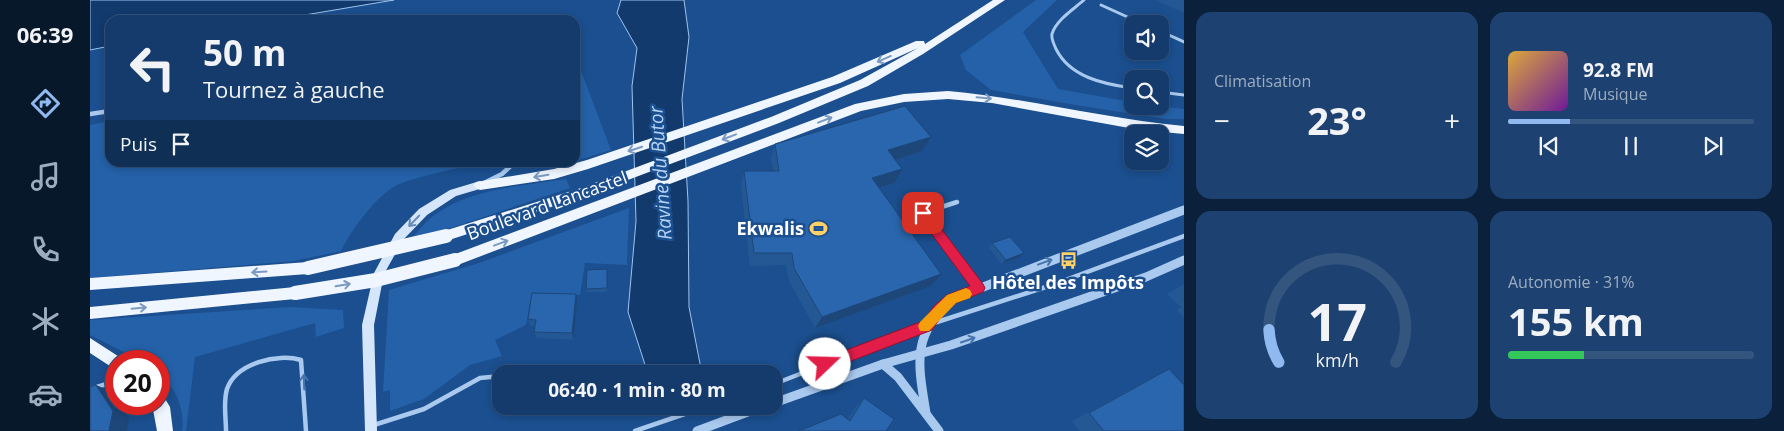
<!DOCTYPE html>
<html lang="fr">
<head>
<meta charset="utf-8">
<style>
	body { margin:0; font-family:"Open Sans",sans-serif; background:#1d4271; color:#f1f3f6; height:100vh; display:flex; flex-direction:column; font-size:19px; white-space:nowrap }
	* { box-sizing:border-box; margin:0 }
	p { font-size:16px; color:#9dadc1 }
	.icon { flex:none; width:28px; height:28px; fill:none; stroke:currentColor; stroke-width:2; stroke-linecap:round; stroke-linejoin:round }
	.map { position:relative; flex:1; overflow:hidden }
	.details { display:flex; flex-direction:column; gap:12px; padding:12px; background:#0b203b; width:600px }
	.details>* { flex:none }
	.hud { position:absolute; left:15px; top:15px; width:475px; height:152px; border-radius:15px; box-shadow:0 2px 8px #0003,0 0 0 1px #33557e; background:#143b6b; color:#f1f3f6; overflow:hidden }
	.controls { position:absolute; left:1034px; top:15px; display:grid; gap:10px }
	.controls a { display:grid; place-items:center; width:45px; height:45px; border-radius:10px; background:#143b6b; box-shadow:0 2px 8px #0003,0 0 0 1px #33557e; font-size:25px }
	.speed { position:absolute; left:15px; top:350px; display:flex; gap:10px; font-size:25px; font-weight:700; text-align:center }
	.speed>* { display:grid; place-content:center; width:65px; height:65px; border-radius:50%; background:#143b6b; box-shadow:0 2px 8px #0003,0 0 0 1px #33557e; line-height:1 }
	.speed .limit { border:8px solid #d22; background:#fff; color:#111 }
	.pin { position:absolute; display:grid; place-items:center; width:42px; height:42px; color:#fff; margin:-21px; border-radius:10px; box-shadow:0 2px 8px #0006 }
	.me { position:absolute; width:55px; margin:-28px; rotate:69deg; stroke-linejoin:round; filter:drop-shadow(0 0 4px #0008) }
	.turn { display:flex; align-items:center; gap:18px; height:105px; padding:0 15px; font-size:22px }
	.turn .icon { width:65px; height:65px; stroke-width:2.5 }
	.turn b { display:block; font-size:35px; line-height:42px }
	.then { display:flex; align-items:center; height:48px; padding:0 15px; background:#0003; gap:10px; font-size:19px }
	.big { font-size:38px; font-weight:700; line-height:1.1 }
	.details .card { flex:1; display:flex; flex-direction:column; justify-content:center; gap:8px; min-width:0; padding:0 18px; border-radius:15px; background:#1d4271 }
	.details .dial { align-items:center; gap:0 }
	.dial svg { height:130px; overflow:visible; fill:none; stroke:#33557e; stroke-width:7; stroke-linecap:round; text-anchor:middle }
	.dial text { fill:#f1f3f6; stroke:none }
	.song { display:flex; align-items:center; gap:15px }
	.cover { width:60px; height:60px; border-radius:8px; background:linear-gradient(135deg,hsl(40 70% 55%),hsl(280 70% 35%)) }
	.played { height:5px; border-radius:2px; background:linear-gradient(90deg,#90b9f0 25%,#33557e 25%) }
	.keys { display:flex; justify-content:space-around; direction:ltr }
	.heat { display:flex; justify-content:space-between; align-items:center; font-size:28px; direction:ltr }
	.charge { height:8px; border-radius:4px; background:linear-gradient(90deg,#34c759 31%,#33557e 0) }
	.details .tiles { flex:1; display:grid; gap:12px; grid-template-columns:repeat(2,1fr) }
	.trip { position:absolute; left:402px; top:365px; width:290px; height:50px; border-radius:15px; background:#143b6b; box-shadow:0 2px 8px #0003,0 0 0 1px #33557e; font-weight:700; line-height:50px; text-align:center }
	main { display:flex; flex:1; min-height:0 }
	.menu { display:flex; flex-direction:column; width:90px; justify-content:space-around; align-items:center; background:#08182b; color:#9dadc1 }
	.menu .icon { width:35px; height:35px }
	.menu .current { color:#90b9f0 }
	.menu b { font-size:22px; color:#f1f3f6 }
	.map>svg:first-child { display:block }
</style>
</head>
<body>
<main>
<nav class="menu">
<b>06:39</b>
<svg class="icon current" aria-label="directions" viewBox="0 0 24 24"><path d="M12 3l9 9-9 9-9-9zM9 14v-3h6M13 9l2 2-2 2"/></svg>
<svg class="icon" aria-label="music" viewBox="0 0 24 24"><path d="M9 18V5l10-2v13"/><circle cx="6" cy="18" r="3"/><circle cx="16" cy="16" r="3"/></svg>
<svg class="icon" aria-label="phone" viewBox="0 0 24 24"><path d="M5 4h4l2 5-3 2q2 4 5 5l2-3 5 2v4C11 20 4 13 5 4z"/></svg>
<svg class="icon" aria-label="climate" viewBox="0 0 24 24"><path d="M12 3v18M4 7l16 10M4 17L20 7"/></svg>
<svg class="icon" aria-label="car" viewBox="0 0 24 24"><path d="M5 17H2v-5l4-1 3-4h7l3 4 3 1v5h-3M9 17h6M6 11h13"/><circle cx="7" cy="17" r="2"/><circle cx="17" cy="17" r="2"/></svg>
</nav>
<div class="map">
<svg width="1094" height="431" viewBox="0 0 1094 431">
	<rect width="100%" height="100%" fill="#1b4f8f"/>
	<g fill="#2461a8">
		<polygon points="946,0 967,0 933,32 968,89 1042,102 1042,106 1070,106 1094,109 1094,119 1076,119 985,105 901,90 876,70 870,55"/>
		<polygon points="485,55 521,150 485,161"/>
		<path d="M20 121V162L391 163C365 169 337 174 312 183 289 191 261 230 251 251L204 261 0 278V125Z"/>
		<path d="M476 179 480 188 355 230 324 236C330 229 337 220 346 214 382 188 433 186 476 179Z"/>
		<polygon points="539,208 537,265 495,263 490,295 442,293 436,325 405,340 412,356 380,365 334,399 300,411 300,390 293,392 299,290 389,263"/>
		<path d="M199 307 253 310 254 328 226 337 225 323 105 357 96 431H92C95 410 86 386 69 374V361H52L0 335V320Z"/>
	</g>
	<g fill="#123a6d" stroke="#9cc4f0">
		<polygon points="0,0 304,0 185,20 20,20 20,46 0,50"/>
		<polygon points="531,0 594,0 599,37 592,99 598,201 599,307 612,374 558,374 538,312 546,221 542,86 547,48 527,13"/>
	</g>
	<polygon fill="#1b4f8f" points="567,406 620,406 625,431 575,431"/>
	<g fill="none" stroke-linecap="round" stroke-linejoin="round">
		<g stroke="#a9c9ee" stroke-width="3">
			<path d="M994 0C984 9 966 20 962 34 961 39 964 44 966 49 980 77 1013 84 1042 88"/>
			<polyline points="1011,5 1053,24"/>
			<polyline points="1070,31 1094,42"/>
			<polyline points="1070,92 1094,95"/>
		</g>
		<g stroke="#a9c9ee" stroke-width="4.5">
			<polyline points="867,202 833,213 889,288"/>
			<polyline points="844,323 962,285 1094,236"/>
			<polyline points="434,374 488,369"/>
			<polyline points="684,384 837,325"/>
			<polyline points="0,389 26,381"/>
			<polyline points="284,425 334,409 390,378 411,376"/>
			<path d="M136 431C136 417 133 402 137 389 146 363 188 353 211 360L216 431"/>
			<polyline points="545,431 618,406"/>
		</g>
		<g stroke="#a9c9ee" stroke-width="4.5">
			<polyline points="0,114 20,111"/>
			<polyline points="394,183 412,174 425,162"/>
		</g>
		<g stroke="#a9c9ee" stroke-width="9">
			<polyline points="793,364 808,377 849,431"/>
			<polyline points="684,403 793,364 861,345 1056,277 1094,260"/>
			<path d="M836 413C828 364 821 335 862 299L1094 210"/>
			<polyline points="607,431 674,406"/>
		</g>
		<polygon fill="#d6e6fa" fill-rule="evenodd" points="390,181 393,182 395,185 393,188 366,196 337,215 313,240 294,274 284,325 287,431 275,431 272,325 284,273 305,234 329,209 360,190"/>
		<g fill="#f0f6ff" fill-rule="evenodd">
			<polygon points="903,0 915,0 833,54 778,86 689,123 498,195 356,241 351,240 350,236 351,232 491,188 681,117 770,80 828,48 750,83 498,169 464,179 390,190 386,188 384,185 386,182 464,169 497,160 742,77 826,41 834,41 835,44"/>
			<path d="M858 91C937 98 1015 119 1094 126V134L1050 130 902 103 858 99 814 102 771 111 365 266 360 264 358 260 360 256 765 104 814 94Z"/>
			<polygon points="218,262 223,264 225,268 223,272 218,274 0,290 0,278"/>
			<polygon points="205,287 210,289 212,293 210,297 205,299 0,319 0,307"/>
			<polygon points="0,338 31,358 33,361 26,361 26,370 0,353"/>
			<polygon points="69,394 74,397 80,407 83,431 67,431 62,404 69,404"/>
		</g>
		<g stroke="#f0f6ff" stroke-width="14">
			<polyline points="218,268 356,236"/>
			<polyline points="205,293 286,280 365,260"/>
		</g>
	</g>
	<g fill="#245895">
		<polygon points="1066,0 1094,0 1094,13"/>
		<polygon points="685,144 832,151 805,160 804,183 788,188 841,286 725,328 699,281 696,265 660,266 651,185 654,171 683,171 681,158"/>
		<polygon points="902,243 930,257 912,264 898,247"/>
		<polygon points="517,269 517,292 496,292 496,289"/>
		<polygon points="1094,284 1094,317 1087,310 1091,307 1077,294"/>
		<polygon points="487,301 484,340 447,338 444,332 445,326 440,326 438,319"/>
		<polygon points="1079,369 1094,431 990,431 982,421 1060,379"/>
		<polygon points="774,398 796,431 709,431 758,419 765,408"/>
	</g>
	<g fill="#1d4779">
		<polygon points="841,137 832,151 790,165 798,150"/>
		<polygon points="812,169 804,183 774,192 782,178"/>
		<polygon points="934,253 930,257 912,264 916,260"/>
		<polygon points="851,274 841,286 725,328 732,317"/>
		<polygon points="486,294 487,301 484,340 482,333"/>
		<polygon points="6,385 23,392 26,397 26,404 30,404 39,418 37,431 19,431"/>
	</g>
	<g fill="#2a66ad" stroke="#1d4779">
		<polygon points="815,106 841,137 798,150 812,169 782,178 851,274 732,317 704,268 702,253 664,253 654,171 689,171 685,144"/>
		<polygon points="920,237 934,253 916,260 902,243"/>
		<polygon points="517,269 517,288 496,289 497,270"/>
		<polygon points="442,293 486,294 482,333 444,332 446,320 438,319"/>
		<polygon points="1079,369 1094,385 1094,431 1014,431 999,413"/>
		<polygon points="6,385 23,411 19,431 0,431 0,387"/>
		<polygon points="774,398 804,419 796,431 709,431 751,414 760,421"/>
	</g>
	<defs><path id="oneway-shaft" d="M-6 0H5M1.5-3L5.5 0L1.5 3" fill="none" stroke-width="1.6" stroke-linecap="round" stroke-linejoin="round" transform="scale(1.25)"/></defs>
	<g stroke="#7b9ac1">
		<use href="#oneway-shaft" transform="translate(794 59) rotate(156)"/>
		<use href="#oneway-shaft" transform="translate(894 98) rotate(5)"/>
		<use href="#oneway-shaft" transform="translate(735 120) rotate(-21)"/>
		<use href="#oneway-shaft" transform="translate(639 137) rotate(159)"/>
		<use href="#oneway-shaft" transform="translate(545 149) rotate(162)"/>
		<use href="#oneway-shaft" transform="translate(451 176) rotate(171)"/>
		<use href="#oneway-shaft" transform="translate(411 243) rotate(-20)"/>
		<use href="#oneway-shaft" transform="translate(169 272) rotate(176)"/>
		<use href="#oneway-shaft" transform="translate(253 285) rotate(-9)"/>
		<use href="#oneway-shaft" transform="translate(49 308) rotate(-5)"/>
	</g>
	<use stroke="#668bba" href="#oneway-shaft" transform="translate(324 221) rotate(134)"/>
	<g stroke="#4674ac">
		<use href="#oneway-shaft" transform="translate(955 262) rotate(-20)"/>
		<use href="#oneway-shaft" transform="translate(878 340) rotate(-19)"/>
		<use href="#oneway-shaft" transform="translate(214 382) rotate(-92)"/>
	</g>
	<polygon fill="#e11d48" stroke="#92132f" points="833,209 837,210 893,284 895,288 893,292 866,303 853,314 842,330 735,371 730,369 728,364 730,360 833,321 844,306 857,295 880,286 829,217 827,213"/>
	<polygon fill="#f59e0b" points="876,288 880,290 882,294 880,298 866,303 839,331 830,331 828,326 830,322 857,295"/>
	<defs>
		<symbol id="stadium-bare" viewBox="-9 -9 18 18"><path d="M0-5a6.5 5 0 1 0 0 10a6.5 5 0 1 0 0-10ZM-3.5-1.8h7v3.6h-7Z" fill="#ffd166" stroke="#1b4f8f" stroke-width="2.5" paint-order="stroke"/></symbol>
		<symbol id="bus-bare" viewBox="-9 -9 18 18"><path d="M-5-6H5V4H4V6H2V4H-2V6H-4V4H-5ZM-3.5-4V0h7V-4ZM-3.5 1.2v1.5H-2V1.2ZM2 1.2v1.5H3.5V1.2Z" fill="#ffd166" stroke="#1b4f8f" stroke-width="2.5" paint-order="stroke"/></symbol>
	</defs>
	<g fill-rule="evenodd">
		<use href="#stadium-bare" x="716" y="216" width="25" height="25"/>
		<use href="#bus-bare" x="966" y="248" width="25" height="25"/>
	</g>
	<g text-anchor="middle" stroke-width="5" stroke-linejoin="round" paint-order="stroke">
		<g font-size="18" fill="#fff" stroke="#1b4f8f">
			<text transform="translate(457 206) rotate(-20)" y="6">Boulevard Lancastel</text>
		</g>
		<g font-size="18" font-weight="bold" fill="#fff" stroke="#1b4f8f" text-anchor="end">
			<text x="714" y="235">Ekwalis</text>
			<text x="978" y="289" text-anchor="middle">Hôtel des Impôts</text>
		</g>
		<g font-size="19" font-style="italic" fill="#b5d3f5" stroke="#1b4f8f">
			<text transform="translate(570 173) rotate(-94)" y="7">Ravine du Butor</text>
		</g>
	</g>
</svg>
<div class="controls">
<a><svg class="icon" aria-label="sound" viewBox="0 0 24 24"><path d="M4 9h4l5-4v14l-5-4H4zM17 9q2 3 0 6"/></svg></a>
<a><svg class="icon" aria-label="search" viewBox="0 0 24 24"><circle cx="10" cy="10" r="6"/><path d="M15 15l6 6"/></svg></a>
<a><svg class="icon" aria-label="layers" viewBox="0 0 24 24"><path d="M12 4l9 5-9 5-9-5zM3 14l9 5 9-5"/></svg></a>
</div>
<div class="speed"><div class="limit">20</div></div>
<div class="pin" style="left:833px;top:213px;background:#d93025"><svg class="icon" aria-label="arrive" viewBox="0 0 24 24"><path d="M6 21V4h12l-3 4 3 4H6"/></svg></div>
<svg class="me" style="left:735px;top:364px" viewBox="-20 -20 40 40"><circle r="19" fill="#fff"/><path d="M0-13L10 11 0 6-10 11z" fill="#e11d48"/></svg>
<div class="trip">06:40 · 1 min · 80 m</div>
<div class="hud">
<div class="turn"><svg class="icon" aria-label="left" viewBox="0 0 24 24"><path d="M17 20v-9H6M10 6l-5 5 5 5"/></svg><div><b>50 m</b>Tournez à gauche</div></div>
<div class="then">Puis<svg class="icon" aria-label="arrive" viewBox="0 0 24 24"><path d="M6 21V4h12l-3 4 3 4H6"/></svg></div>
</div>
</div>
<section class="details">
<div class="tiles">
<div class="card"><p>Climatisation</p>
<div class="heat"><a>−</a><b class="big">23°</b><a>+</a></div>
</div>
<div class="card">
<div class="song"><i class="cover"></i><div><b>92.8 FM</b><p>Musique</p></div></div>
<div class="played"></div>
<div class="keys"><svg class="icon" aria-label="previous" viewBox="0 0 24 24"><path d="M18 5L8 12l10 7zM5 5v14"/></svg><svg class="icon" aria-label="pause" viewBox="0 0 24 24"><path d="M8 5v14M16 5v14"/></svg><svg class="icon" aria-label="next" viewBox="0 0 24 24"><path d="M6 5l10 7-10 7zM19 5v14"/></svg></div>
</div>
<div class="card dial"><svg viewBox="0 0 100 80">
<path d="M14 69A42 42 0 1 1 86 69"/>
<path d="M14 69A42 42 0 0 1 8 49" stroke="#90b9f0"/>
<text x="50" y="56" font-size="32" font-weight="700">17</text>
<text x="50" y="72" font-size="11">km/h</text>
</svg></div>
<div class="card"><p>Autonomie · 31%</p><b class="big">155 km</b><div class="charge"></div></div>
</div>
</section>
</main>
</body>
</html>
